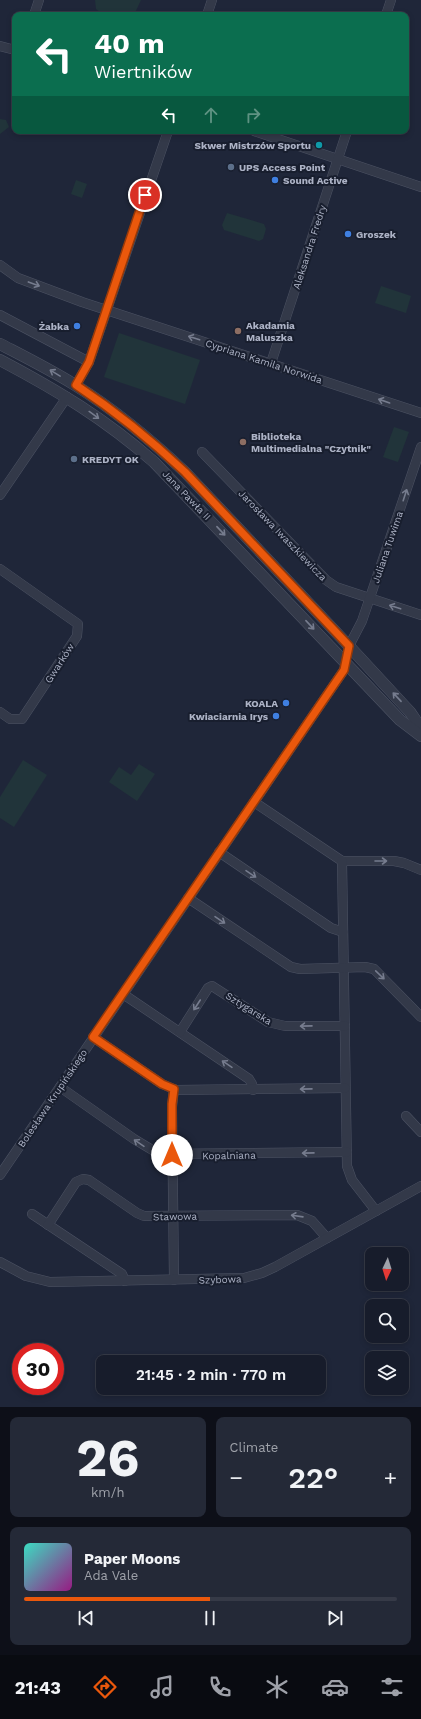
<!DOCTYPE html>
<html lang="en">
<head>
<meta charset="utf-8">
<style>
	body { margin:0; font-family:"Work Sans",sans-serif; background:#242937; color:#f1f3f6; height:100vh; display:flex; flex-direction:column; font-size:15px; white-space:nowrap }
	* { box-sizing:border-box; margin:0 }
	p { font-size:13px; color:#9ea1a9 }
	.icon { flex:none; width:22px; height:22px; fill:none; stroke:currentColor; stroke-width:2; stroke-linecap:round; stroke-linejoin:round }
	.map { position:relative; height:1407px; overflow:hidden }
	.details { display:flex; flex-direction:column; gap:10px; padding:10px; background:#0d0f18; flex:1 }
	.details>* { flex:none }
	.banner { position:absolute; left:12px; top:12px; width:397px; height:122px; border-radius:8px; box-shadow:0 2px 6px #0003,0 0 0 1px #363a47; background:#0b6e4f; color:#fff; overflow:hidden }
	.needle { width:26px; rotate:184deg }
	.tools { position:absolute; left:365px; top:1247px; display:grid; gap:8px }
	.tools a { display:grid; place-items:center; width:44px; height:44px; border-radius:8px; background:#171c2b; box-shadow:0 2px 6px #0003,0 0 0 1px #363a47; font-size:20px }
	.speed { position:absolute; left:12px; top:1343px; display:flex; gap:8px; font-size:20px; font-weight:700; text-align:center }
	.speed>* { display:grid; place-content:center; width:52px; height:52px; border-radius:50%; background:#171c2b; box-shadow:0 2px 6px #0003,0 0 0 1px #363a47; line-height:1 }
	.speed .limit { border:6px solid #d22; background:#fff; color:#111 }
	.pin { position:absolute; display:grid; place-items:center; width:34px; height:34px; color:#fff; margin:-17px; border:2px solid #fff; border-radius:50%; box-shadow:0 1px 4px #0007 }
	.me { position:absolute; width:44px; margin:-22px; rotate:0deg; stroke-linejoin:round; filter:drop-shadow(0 0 3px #0008) }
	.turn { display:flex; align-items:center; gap:14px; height:84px; padding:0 16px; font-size:18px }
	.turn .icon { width:52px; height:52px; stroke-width:2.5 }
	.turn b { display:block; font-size:28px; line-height:34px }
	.lanes { display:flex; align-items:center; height:38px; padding:0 16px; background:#0003; justify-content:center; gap:20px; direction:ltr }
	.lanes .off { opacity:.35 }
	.big { font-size:30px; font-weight:600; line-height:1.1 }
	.details .card { flex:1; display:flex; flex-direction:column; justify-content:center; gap:6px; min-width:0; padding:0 14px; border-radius:8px; background:#242937 }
	.details .dial { align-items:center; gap:0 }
	.dial b { font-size:52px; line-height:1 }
	.song { display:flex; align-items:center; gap:12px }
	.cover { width:48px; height:48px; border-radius:6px; background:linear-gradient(135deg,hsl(170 70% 55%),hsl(310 70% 35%)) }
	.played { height:4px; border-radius:2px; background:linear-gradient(90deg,#ea580c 50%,#363a47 50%) }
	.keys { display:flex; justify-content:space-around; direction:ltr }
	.heat { display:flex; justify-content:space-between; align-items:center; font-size:22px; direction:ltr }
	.details .tiles { flex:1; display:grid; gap:10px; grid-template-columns:1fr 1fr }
	.card:last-child { grid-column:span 2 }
	.trip { position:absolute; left:96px; top:1355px; width:230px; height:40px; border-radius:8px; background:#171c2b; box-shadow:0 2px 6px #0003,0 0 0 1px #363a47; font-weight:600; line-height:40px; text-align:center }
	.tab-bar { display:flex; height:64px; justify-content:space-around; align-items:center; background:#090b11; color:#9ea1a9 }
	.tab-bar .icon { width:28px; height:28px }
	.tab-bar .active { color:#ea580c }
	.tab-bar b { font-size:18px; color:#f1f3f6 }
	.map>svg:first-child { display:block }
</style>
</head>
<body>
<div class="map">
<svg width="421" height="1407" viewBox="0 0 421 1407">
	<rect width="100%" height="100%" fill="#1f2639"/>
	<g fill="#21343a">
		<polygon points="95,0 141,0 134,15 104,15 96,9"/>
		<polygon points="0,119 6,120 9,127 0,134"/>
		<polygon points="76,180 87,184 82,198 71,194"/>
		<polygon points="227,213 264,224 266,229 263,239 259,241 224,230 222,225"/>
		<polygon points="381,286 411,296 406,313 375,303"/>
		<polygon points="119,333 200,360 185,404 104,377"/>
		<polygon points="394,427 409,432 398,462 383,457"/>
		<polygon points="23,760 47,775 14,827 0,818 0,797"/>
		<polygon points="139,764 155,774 137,801 109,782 119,767 131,775"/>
	</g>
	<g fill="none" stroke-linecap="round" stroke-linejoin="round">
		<defs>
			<g id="minor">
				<polyline points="34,15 39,0"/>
				<polyline points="207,15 212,0"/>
				<polyline points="386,15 391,0"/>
				<polyline points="0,46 15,50"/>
				<polyline points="254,131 421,187"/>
				<polyline points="0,265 18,278 82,302 421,413"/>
				<polyline points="0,315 89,362"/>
				<polyline points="271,363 347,131"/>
				<polyline points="76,385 89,362 101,327 168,131"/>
				<polyline points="202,452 326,580 336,587 421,615"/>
				<polyline points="0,495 67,397"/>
				<polyline points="0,569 78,624 77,636 22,719 10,719 0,712"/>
				<polyline points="349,646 362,621 421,447"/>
				<polyline points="254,802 342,861 394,861 404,863 421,870"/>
				<polyline points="219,852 331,928 343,932"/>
				<polyline points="342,861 347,1166 352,1180 376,1211"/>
				<polyline points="188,898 291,967 300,969 365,967 374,969 421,1017"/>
				<polyline points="123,994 249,1079 252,1084 253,1090"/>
				<polyline points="180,1032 208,988 212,986 268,1022 285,1026 345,1026"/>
				<polyline points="93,1037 162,1084 176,1090 345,1088"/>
				<polyline points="60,1087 134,1139 159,1154 347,1152"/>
				<polyline points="174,1089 172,1107 174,1280"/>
				<polyline points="406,1116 421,1132"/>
				<polyline points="0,1175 344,670 346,663"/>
				<polyline points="32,1214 122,1274 125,1281"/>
				<polyline points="48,1225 76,1182 83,1179 89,1180 137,1213 144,1216 297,1215 312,1221 327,1238"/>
				<polyline points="0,1262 26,1276 50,1282 244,1278 262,1273 275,1267 421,1186"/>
			</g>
			<g id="tertiary">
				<path d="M0 344C25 357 51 370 75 385 115 410 151 440 185 472L349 646 410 712 421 728"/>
				<path d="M0 360C57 390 105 419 154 462L400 720 421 736"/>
			</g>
		</defs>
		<use href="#minor" stroke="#4d5364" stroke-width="10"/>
		<use href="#tertiary" stroke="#4d5364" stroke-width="12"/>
		<use href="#minor" stroke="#333949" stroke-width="9"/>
		<use href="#tertiary" stroke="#333949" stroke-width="11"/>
	</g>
	<defs><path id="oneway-shaft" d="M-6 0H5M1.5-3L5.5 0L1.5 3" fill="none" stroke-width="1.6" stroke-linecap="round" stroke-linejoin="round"/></defs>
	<g stroke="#767c8e">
		<use href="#oneway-shaft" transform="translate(34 284) rotate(20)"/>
		<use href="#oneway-shaft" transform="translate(194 338) rotate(-162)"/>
		<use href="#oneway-shaft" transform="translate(55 373) rotate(-149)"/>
		<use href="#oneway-shaft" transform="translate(384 401) rotate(-161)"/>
		<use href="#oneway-shaft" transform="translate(94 415) rotate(36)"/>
		<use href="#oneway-shaft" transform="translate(405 495) rotate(-72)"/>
		<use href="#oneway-shaft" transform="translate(221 531) rotate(47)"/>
		<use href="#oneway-shaft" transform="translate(395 607) rotate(-162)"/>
		<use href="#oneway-shaft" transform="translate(310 625) rotate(47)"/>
		<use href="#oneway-shaft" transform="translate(397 697) rotate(-133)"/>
		<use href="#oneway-shaft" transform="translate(381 861)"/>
		<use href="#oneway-shaft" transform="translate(251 874) rotate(34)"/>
		<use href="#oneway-shaft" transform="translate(220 920) rotate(34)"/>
		<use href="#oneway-shaft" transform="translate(380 975) rotate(44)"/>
		<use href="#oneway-shaft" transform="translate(197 1005) rotate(123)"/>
		<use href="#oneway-shaft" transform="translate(306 1026) rotate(179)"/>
		<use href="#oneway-shaft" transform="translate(227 1064) rotate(-146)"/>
		<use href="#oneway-shaft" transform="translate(306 1089) rotate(179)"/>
		<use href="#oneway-shaft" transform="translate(139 1143) rotate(-146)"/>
		<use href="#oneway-shaft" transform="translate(308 1153) rotate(179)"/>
		<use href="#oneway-shaft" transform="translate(297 1216) rotate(-172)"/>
	</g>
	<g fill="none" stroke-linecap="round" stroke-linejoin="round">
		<defs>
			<path id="route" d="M145 195 93 350 89 362 76 385C115 411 151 440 185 472L349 646 344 670 93 1037 162 1084 174 1089 172 1104V1155"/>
		</defs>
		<use href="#route" stroke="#983908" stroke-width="10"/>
		<use href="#route" stroke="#ea580c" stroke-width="7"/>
	</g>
	<circle fill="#0f9aa8" stroke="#181e2e" stroke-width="1.5" cx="319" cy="145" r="4"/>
	<g fill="#5c6f8a" stroke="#181e2e" stroke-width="1.5">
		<circle cx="231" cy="167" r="4"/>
		<circle cx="74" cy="459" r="4"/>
	</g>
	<g fill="#3f7fe0" stroke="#181e2e" stroke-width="1.5">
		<circle cx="275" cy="180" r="4"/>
		<circle cx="348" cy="234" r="4"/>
		<circle cx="77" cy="326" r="4"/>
		<circle cx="286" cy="703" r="4"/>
		<circle cx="276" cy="716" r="4"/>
	</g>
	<g fill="#8d6e63" stroke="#181e2e" stroke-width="1.5">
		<circle cx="238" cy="331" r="4"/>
		<circle cx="243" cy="442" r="4"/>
	</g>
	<g text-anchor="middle" stroke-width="4" stroke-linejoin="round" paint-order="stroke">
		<g font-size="10" font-weight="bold" fill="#adb3c6" stroke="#181e2e" text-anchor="start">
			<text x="311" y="149" text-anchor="end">Skwer Mistrzów Sportu</text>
			<text x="239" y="171">UPS Access Point</text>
			<text x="283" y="184">Sound Active</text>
			<text x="356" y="238">Groszek</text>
			<text x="246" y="329">Akadamia<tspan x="246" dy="12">Maluszka</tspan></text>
			<text x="69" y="330" text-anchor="end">Żabka</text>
			<text x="251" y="440">Biblioteka<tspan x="251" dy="12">Multimedialna "Czytnik"</tspan></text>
			<text x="82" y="463">KREDYT OK</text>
			<text x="278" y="707" text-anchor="end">KOALA</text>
			<text x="268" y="720" text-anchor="end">Kwiaciarnia Irys</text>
		</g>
		<g font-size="10" fill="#adb3c6" stroke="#181e2e">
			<text transform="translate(309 247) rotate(-72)" y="4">Aleksandra Fredry</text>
			<text transform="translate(264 361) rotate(18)" y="4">Cypriana Kamila Norwida</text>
			<text transform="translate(187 495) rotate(46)" y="4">Jana Pawła II</text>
			<text transform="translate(283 535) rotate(46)" y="4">Jarosława Iwaszkiewicza</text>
			<text transform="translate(387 547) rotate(-71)" y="4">Juliana Tuwima</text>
			<text transform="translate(59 663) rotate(-57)" y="4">Gwarków</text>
			<text transform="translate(249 1008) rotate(32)" y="4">Sztygarska</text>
			<text transform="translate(52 1098) rotate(-56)" y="4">Bolesława Krupińskiego</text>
			<text transform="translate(229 1155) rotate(-1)" y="4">Kopalniana</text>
			<text transform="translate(175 1216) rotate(-1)" y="4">Stawowa</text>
			<text transform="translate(220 1279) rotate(-2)" y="4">Szybowa</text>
		</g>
	</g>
</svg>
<div class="tools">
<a><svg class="needle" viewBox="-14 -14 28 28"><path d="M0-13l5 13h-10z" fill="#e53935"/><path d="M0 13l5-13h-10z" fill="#9ea1a9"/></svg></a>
<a><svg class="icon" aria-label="search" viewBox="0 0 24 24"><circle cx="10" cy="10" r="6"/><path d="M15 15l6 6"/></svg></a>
<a><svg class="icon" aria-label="layers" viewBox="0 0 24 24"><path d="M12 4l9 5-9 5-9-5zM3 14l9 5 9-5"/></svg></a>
</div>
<div class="speed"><div class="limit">30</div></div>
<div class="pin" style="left:145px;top:195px;background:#d93025"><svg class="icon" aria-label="arrive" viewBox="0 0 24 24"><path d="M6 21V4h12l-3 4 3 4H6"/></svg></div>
<svg class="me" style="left:172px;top:1155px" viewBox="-20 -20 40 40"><circle r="19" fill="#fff"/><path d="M0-13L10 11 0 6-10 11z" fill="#ea580c"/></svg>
<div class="trip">21:45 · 2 min · 770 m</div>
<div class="banner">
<div class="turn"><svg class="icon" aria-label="left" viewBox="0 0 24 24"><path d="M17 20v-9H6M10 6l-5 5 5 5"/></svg><div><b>40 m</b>Wiertników</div></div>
<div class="lanes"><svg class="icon" aria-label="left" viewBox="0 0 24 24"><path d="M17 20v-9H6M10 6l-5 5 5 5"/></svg><svg class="icon off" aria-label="ahead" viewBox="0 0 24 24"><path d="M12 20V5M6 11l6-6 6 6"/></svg><svg class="icon off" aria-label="right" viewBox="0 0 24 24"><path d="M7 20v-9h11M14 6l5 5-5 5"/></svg></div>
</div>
</div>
<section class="details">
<div class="tiles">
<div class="card dial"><b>26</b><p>km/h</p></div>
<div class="card"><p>Climate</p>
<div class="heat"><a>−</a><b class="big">22°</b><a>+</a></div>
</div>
<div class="card">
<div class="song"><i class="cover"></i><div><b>Paper Moons</b><p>Ada Vale</p></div></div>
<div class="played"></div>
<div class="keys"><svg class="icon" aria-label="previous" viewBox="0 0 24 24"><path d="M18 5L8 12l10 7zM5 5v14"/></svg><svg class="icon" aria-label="pause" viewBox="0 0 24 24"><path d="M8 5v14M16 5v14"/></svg><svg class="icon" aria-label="next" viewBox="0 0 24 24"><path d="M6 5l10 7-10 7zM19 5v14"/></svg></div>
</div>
</div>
</section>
<nav class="tab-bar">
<b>21:43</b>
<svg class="icon active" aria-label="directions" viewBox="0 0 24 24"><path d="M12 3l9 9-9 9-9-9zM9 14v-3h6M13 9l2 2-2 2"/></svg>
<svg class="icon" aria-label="music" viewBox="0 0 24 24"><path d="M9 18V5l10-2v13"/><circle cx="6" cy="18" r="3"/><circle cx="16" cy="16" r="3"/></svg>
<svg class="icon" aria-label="phone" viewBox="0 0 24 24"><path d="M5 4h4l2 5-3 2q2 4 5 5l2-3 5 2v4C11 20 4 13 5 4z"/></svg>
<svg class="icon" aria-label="climate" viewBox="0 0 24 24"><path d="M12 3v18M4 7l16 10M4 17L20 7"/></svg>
<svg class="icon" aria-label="car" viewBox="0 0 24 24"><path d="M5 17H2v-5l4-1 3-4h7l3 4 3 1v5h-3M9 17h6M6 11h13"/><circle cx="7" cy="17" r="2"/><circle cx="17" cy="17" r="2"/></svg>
<svg class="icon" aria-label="filters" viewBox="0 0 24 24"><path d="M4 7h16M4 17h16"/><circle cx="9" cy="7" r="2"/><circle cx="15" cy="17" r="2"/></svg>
</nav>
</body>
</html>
